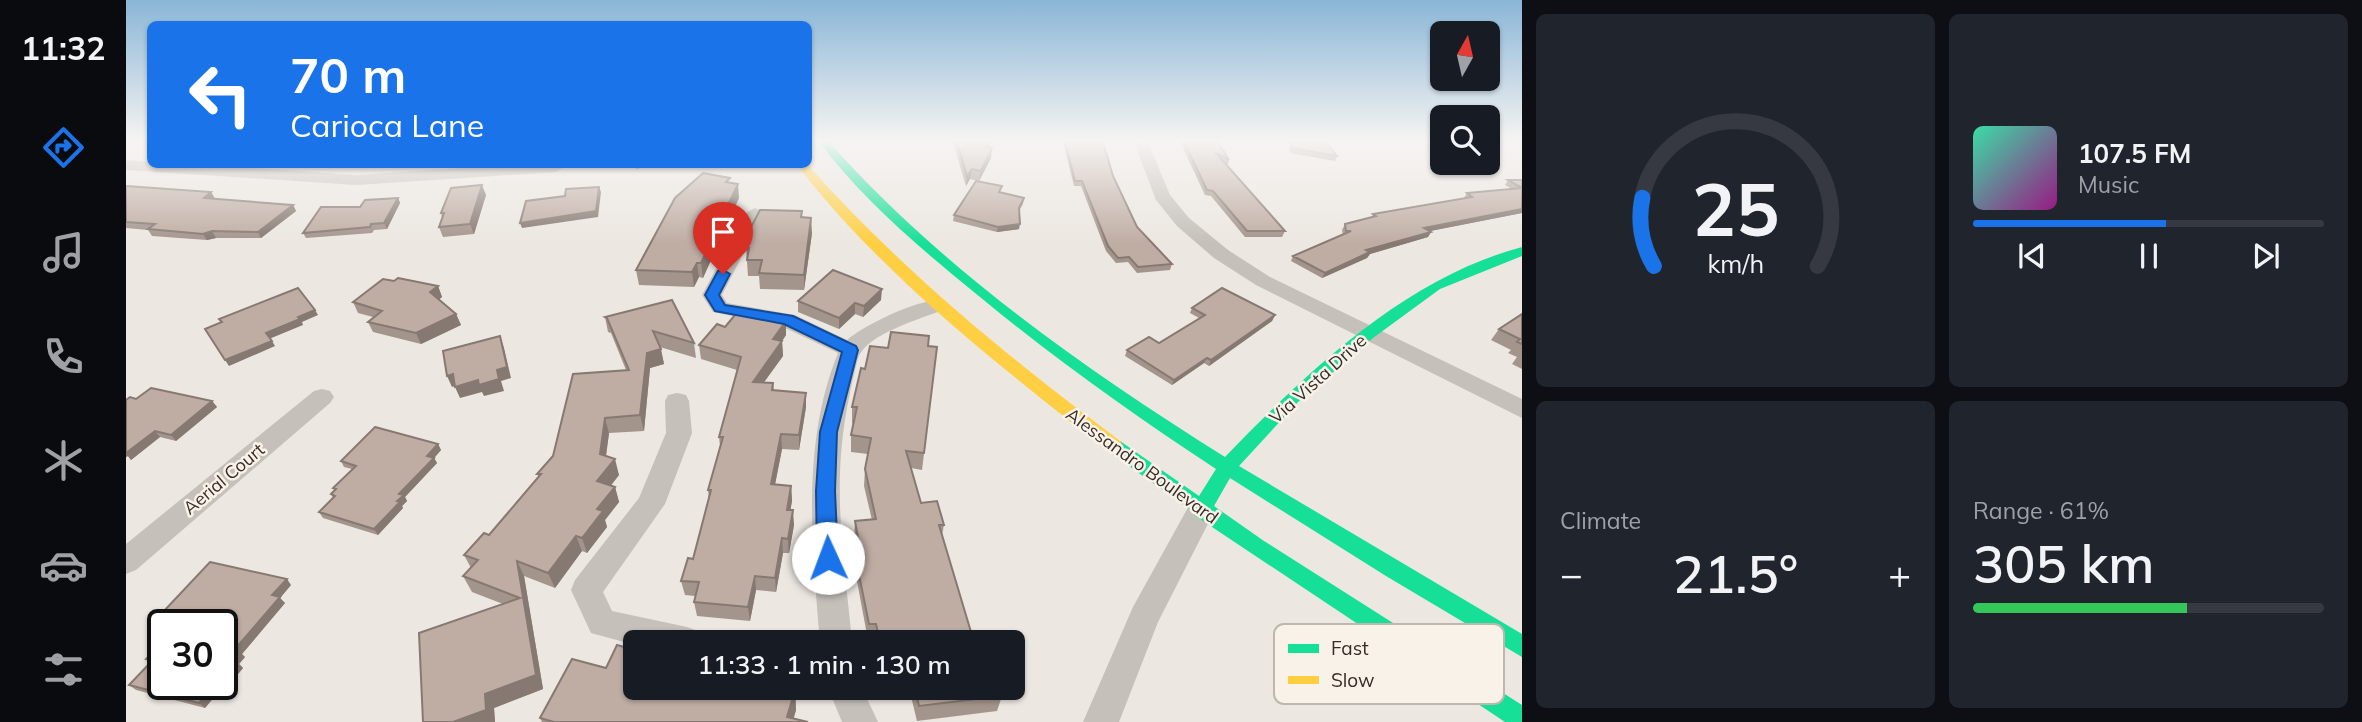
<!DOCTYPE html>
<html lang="en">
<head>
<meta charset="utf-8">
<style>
	body { margin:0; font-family:Mulish,sans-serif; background:#20242c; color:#f1f3f6; height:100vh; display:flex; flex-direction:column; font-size:26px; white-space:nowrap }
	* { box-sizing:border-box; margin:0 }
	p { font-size:23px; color:#9ea1a6 }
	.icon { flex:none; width:38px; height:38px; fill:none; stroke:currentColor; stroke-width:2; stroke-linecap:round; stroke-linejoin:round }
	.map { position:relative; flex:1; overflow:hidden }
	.panel { display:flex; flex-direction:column; gap:14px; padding:14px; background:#0d0f14; width:840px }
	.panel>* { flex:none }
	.guide { position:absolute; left:21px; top:21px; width:665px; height:147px; border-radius:10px; box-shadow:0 2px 5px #0004; background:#1a73e8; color:#fff; overflow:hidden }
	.needle { width:46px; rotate:8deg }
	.buttons { position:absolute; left:1304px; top:21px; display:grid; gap:14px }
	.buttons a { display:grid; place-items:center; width:70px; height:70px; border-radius:10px; background:#171b24; box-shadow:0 2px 5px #0004; font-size:35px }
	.speed { position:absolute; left:21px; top:609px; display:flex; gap:14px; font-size:35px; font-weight:700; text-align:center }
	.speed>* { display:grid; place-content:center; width:91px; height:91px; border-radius:50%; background:#171b24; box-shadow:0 2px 5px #0004; line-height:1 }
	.speed .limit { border:4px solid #111; border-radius:10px; background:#fff; color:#111 }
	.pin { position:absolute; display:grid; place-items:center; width:60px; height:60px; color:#fff; margin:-72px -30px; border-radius:50% 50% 50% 0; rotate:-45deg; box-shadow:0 0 7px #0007 }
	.pin .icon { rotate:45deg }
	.me { position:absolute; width:77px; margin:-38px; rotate:358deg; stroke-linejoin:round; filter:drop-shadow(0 0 5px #0008) }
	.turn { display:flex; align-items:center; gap:24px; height:147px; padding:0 28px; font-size:32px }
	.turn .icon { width:91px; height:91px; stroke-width:2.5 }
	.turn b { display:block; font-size:49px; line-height:60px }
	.big { font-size:52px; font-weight:600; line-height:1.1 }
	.panel .widget { flex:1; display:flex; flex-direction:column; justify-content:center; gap:10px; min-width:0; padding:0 24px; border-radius:10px; background:#20242c }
	.panel .dial { align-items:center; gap:0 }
	.dial svg { height:182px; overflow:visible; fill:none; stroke:#363941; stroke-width:7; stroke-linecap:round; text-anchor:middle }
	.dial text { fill:#f1f3f6; stroke:none }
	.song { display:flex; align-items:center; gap:21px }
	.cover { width:84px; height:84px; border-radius:10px; background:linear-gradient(135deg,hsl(160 70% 55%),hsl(310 70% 35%)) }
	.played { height:7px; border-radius:4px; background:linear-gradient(90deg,#1a73e8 55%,#363941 55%) }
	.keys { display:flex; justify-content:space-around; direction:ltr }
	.heat { display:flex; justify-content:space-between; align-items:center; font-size:38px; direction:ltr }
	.charge { height:10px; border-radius:5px; background:linear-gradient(90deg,#34c759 61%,#363941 0) }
	.panel .tiles { flex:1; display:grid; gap:14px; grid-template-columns:repeat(2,1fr) }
	.trip { position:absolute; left:497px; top:630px; width:402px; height:70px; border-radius:10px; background:#171b24; box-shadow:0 2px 5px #0004; font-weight:600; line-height:70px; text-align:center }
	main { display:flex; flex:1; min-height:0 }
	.menu { display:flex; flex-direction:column; width:126px; justify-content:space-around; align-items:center; background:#090b0e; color:#9ea1a6 }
	.menu .icon { width:49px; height:49px }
	.menu .on { color:#1a73e8 }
	.menu b { font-size:32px; color:#f1f3f6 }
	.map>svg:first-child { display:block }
</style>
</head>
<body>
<main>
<nav class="menu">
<b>11:32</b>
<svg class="icon on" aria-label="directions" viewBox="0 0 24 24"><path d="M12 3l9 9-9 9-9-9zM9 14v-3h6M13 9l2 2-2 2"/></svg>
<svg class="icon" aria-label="music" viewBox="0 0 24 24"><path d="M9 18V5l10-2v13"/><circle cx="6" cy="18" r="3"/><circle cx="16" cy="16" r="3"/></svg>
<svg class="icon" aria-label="phone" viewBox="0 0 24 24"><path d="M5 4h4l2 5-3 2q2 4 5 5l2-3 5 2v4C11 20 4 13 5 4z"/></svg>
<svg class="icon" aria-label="climate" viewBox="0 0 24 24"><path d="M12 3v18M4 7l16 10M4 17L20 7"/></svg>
<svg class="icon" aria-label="car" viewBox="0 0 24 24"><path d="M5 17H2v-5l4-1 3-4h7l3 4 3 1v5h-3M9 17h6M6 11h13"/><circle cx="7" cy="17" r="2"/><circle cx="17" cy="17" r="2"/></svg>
<svg class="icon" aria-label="filters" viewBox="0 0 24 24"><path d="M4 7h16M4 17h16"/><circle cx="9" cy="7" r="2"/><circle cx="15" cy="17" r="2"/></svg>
</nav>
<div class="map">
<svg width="1396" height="722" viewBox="0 0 1396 722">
	<rect width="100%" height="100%" fill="#ece7e1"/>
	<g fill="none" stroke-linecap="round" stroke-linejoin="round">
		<g fill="#c5c0ba" fill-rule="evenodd">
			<polygon points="1008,142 1022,142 1044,195 1063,218 1102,250 1144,277 1396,399 1396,418 1130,285 1088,258 1051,226 1030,200"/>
			<polygon points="0,160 24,162 24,164 67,164 231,175 394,164 436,164 438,167 430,172 231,185 0,170"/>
			<path d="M629 208 638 213 596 295 601 303 669 315 721 340C738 325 799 295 819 301L822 305 819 309C796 319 741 333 732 358 725 386 719 414 716 443 709 510 720 576 726 642H694C686 547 675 444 712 353L655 326 587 312 576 295 620 213Z"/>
			<polygon points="196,389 204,391 208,397 204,403 10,570 0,574 0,544 188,391"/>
			<polygon points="551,393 560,395 563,401 566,433 539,504 477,592 486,611 561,627 572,631 577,642 509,642 509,645 465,633 445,590 449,580 513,498 540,433 539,401 542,395"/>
			<polygon points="1075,499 1085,502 1089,510 1032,622 993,722 957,722 1007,607 1065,502"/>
			<polygon points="702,688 736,688 752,722 716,722"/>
		</g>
		<path fill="#16e098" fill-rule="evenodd" d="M693 142H703C815 268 957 368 1099 457 1181 372 1279 278 1396 247V256L1314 289 1247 338 1172 402 1113 466 1396 634V657L1260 576 1104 478 1088 506 1138 541 1396 705V722H1379L1068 515 1066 511 982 451 979 446 982 441H994L1073 496 1090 469C1009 416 929 359 854 297 796 250 738 201 693 142Z"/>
		<path fill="#ffcf43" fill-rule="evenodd" d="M670 164H681C775 270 882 357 994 441L997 446 994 451H982C871 364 757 276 670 164Z"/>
	</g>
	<g fill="#a4958c">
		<polygon points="827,142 865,142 864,148 865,158 853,181 844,179 840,186"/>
		<polygon points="937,142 977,142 987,176 1011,227 1046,264 1044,270 1011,273 1002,262 990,263 980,251 955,186 948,186"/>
		<polygon points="1054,142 1092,142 1103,160 1102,165 1100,164 1159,231 1156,237 1119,237 1085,196 1079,195"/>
		<polygon points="1162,142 1200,142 1211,156 1209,161 1164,153 1164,144"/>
		<polygon points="1382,180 1396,180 1396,213 1304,231 1305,232 1302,237 1244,254 1241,258 1196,278 1165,261 1167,256 1217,235 1216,230 1219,224 1246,217 1247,214 1338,198 1341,193 1386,189 1379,185"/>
		<polygon points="604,183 613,198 605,215 601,220 601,224 577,278 573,277 568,287 513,285 510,270"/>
		<polygon points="0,186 85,192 89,199 167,205 170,211 135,238 90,238 81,240 26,236 22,230 0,228"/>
		<polygon points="874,193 898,198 897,204 893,211 893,229 871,232 827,221 828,215"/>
		<polygon points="360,195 348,234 317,237 313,227 316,218 315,213"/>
		<polygon points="272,198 274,203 261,229 248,230 246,233 180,238 177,233 234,207"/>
		<polygon points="676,217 686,233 678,290 634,289 633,276 622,276 620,248"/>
		<polygon points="268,281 312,286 316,297 313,299 330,314 335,325 295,344 247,332 242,322 247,317 232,313 227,302"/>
		<polygon points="755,300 737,317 729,314 713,329 672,312 672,301"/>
		<polygon points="1066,308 1149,315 1146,321 1083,366 1078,363 1046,385 999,356 1001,350 1033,343 1073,318 1064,313"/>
		<polygon points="1396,314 1396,369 1386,364 1391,357 1382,353 1385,350 1365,340 1373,329"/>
		<polygon points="479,317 568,343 570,358 534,347 538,364 524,368 518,431 483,433 480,456 493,475 485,485 489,487 493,502 479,520 481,527 461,553 456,551 429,588 398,576 417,689 368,708 369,722 297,722 377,604 346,592 337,576 345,568 338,555 363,535 413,477 411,474 500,370 485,333 482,332"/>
		<polygon points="599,327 660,335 656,341 657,356 638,382 647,383 648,391 680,393 680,407 673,450 656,449 649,485 665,486 666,501 664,510 668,525 663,553 657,553 650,592 630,590 624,621 571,616 568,602 569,596 559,595 555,581 567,559 583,499 582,490 594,446 593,437 611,370 575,359 573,345"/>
		<polygon points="802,346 811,347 796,470 785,468 795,503 818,525 816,535 848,642 749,642 749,640 742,640 730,576 730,560 732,560 728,538 729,521 746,520 738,486 739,469 742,454 725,452 725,435 728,424 726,423 726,407 739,369 762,348"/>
		<polygon points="10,399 86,401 91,407 50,441 34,437 5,460 2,456 0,457 0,400"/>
		<polygon points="312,444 315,450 308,458 311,463 279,497 281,501 276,506 277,508 252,535 197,518 193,512 207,498 205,494 209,490 207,488 226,469 218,467 215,461"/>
		<polygon points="165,585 154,598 159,603 116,654 119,657 113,664 117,668 98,691 94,690 79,708 10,690 3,685 24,663 20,659 27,653 24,650 52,620 43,618 37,612"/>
		<polygon points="480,668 509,688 669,690 670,710 668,718 682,722 416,722 414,718"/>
		<polygon points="783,688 873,688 876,696 871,711 791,721"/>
	</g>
	<g fill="#867972">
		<polygon points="866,148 865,158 853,181 855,171"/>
		<polygon points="509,164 537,164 510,169"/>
		<polygon points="846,169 844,179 840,186 841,176"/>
		<polygon points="612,184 613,198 605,215 601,220 601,224 577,278 575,263 595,210"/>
		<polygon points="356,185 360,195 348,234 344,224"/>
		<polygon points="473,187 475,192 472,217 396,228 394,223"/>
		<polygon points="85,192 89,199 78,198"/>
		<polygon points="272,198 274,203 261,229 258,223"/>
		<polygon points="167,205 170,211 135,238 132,232"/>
		<polygon points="1396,209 1396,213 1294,233 1298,228"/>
		<polygon points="685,218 686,233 678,290 678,275"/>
		<polygon points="894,224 893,229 871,232 872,227"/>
		<polygon points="86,231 90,238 81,240 77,234"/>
		<polygon points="1305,232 1302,237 1244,254 1241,258 1196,278 1199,273 1240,250"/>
		<polygon points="571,263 573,277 568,287 566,272"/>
		<polygon points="312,286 316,297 309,303 304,292"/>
		<polygon points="756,289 755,300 737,317 738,306"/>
		<polygon points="729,303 729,314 713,329 713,318"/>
		<polygon points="189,310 192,315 176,322 177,325 143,339 140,333 172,317"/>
		<polygon points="330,314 335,325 295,344 290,333"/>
		<polygon points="1149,315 1146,321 1083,366 1085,360"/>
		<polygon points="660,321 660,335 648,353 647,339"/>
		<polygon points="374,336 378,348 385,378 375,381 378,391 358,396 356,392 334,398 329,387 371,370"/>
		<polygon points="146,341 149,346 103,366 99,360"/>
		<polygon points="656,341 657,356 628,396 627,382"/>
		<polygon points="535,349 538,364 524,368 518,431 514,415 521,353"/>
		<polygon points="1081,358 1078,363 1046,385 1048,380"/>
		<polygon points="327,374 332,385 326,387 321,376"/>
		<polygon points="680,393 680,407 673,450 673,435"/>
		<polygon points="86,401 91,407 50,441 45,435"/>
		<polygon points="479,418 483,433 478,470 474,454"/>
		<polygon points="29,431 34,437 5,460 2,456 0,457 0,453"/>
		<polygon points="655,434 656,449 646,499 645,484"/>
		<polygon points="312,444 315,450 308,458 311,463 279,497 281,501 276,506 277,508 252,535 248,529 271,501 273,494 301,456"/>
		<polygon points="489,459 493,475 476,497 471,481"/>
		<polygon points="665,486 666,501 662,525 661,510"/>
		<polygon points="489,487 493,502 479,520 481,527 461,553 456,538 471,509"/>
		<polygon points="667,510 668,525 663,553 662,539"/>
		<polygon points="450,536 456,551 429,588 422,573"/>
		<polygon points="656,538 657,553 650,592 649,578"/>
		<polygon points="391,561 398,576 417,689 368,708 369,722 327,722 359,694 410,675"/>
		<polygon points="629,576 630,590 624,621 622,607"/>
		<polygon points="161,579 165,585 154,598 159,603 116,654 119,657 113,664 117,668 98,691 92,686 93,684 96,684 96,680 108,650 146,595"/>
		<polygon points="88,685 94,690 79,708 73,703"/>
		<polygon points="669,690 670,710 666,722 661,717"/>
	</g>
	<g fill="#bfada3" stroke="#867972" stroke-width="2">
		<polygon points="831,142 863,142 860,147 866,148 855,171 846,169 841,176"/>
		<polygon points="939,142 977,142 987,176 1011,227 1046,264 1012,267 1003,257 992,258 982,246 956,181 949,181"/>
		<polygon points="1058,142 1092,142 1103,160 1089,152 1159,231 1121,231 1087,191 1081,190"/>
		<polygon points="1166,142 1200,142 1211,156 1166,148"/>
		<polygon points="577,173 604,178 600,182 612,184 604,201 595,210 600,210 575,263 571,263 566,272 510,270 549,198"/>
		<polygon points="1382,180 1396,180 1396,188"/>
		<polygon points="850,181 876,186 873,192 898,198 893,208 894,224 872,227 828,215"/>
		<polygon points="356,185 344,224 313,227 318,213 315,213 325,188"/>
		<polygon points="0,186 85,192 78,198 167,205 132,232 86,231 77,234 22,229 29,224 0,222"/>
		<polygon points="473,187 470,211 394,223 400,201 439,196 440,189"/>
		<polygon points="1396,188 1396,209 1298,228 1305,232 1240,250 1244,252 1199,273 1167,256 1225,231 1220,231 1219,224 1250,216 1247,214 1346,197 1341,193"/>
		<polygon points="272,198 258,223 245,224 244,227 177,233 195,207 234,207 239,200"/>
		<polygon points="634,210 676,211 675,217 685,218 678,275 633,273 636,260 621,260 623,248 620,248 624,229"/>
		<polygon points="707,270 756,289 738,306 729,303 713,318 672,301"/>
		<polygon points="272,278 312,286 304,292 330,314 290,333 242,322 256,311 227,302 257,279 268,281"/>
		<polygon points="172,288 189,310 172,317 174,319 140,333 146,341 99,360 79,329 96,322 93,319"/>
		<polygon points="1096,288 1149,315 1085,360 1081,358 1048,380 1001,350 1023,337 1033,343 1079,315 1066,308"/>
		<polygon points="546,300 568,343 527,331 535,349 521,353 514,415 479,418 474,454 489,459 471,481 489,487 471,509 477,511 456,538 450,536 422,573 391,561 410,675 359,694 360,710 327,722 297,722 293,633 394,598 337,576 352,560 338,555 358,533 363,535 415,474 411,474 427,456 447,374 503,370 481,318 479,317"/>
		<polygon points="614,309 660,321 647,339 656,341 627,382 647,383 646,390 680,393 673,435 655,434 645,484 665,486 661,510 667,510 662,539 656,538 649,578 629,576 622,607 568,602 573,582 555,581 562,558 567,559 585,490 582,490 597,437 593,437 615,357 573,345 591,324 599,327"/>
		<polygon points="1396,314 1396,344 1391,342 1394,339 1373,329"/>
		<polygon points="765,332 803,336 802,346 811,347 798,453 780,451 795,503 811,501 818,525 813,525 848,642 754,642 750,624 743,624 730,560 736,559 729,521 750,519 739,469 745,438 725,435 731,407 726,407 735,368 739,369 744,346 762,348"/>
		<polygon points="374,336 381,367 371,370 373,379 353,385 352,380 329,387 327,374 321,376 317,351"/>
		<polygon points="25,388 86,401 45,435 29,431 0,453 0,400 4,397 10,399"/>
		<polygon points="249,427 312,444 301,456 308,458 273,494 278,495 271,501 274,502 248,529 193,512 209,496 205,494 210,489 207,488 230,466 215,461"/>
		<polygon points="84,562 161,579 146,595 154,597 108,650 113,651 105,661 111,662 96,680 96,625 47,625 55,616 37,612"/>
		<polygon points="37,636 37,684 93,684 92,686 88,685 73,703 3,685 26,661 20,659 28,651 24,650"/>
		<polygon points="491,645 509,650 509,688 659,688 669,690 661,717 682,722 428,722 414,718 446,659 480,668"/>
		<polygon points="789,688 873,688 876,696 793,706"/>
	</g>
	<linearGradient id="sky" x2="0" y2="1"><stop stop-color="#8ab6d7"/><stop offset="0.58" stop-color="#f6f4f2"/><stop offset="1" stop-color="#f6f4f2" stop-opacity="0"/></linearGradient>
	<rect width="1396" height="243" fill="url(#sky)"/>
	<polygon fill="#1a73e8" stroke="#114b97" stroke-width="2" points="597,270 604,274 593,295 599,305 667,316 730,346 732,350 711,432 709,491 712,558 709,564 702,567 694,564 691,558 690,491 694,432 716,352 658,324 589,311 579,295 592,271"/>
	<g text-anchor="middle" stroke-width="5" stroke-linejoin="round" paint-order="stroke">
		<g font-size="18" fill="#362d28" stroke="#f9f2e8">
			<text transform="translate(1192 379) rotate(-42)" y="6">Via Vista Drive</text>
			<text transform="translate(1016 466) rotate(36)" y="6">Alessandro Boulevard</text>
			<text transform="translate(98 479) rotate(-40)" y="6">Aerial Court</text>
		</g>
	</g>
	<rect x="1148" y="624" width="230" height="80" rx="10" fill="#f9f2e8" stroke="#beb7ae" stroke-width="2"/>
	<rect x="1162" y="644" width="31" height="9" fill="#16e098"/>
	<rect x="1162" y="676" width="31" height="8" fill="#ffcf43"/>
	<g font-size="19" fill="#362d28">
		<text x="1205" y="655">Fast</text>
		<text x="1205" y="687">Slow</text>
	</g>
</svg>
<div class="buttons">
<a><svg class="needle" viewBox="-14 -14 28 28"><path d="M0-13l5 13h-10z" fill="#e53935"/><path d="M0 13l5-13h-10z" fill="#9ea1a6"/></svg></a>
<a><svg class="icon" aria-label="search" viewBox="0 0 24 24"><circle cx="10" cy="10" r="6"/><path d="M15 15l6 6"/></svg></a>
</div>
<div class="speed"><div class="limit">30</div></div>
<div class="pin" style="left:597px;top:274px;background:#d93025"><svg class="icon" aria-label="arrive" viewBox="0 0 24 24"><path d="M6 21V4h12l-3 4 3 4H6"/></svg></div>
<svg class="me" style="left:702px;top:558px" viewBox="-20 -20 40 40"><circle r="19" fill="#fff"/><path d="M0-13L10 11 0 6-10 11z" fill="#1a73e8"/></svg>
<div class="trip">11:33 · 1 min · 130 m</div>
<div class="guide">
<div class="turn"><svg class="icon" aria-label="left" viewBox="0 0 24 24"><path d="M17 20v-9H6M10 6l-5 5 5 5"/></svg><div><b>70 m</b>Carioca Lane</div></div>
</div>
</div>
<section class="panel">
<div class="tiles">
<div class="widget dial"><svg viewBox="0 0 100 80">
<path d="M14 69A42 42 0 1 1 86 69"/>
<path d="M14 69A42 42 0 0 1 9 39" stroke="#1a73e8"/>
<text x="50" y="56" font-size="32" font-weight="700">25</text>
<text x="50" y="72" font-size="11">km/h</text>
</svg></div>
<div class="widget">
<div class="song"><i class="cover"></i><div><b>107.5 FM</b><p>Music</p></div></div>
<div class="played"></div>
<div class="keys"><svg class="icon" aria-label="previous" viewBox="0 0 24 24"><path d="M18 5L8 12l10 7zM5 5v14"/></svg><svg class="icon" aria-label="pause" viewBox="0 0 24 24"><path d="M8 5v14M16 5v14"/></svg><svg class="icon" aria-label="next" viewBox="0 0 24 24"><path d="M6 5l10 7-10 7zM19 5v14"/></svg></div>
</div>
<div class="widget"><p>Climate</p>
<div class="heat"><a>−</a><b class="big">21.5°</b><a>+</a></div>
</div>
<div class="widget"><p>Range · 61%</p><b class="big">305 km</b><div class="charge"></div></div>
</div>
</section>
</main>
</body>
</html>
